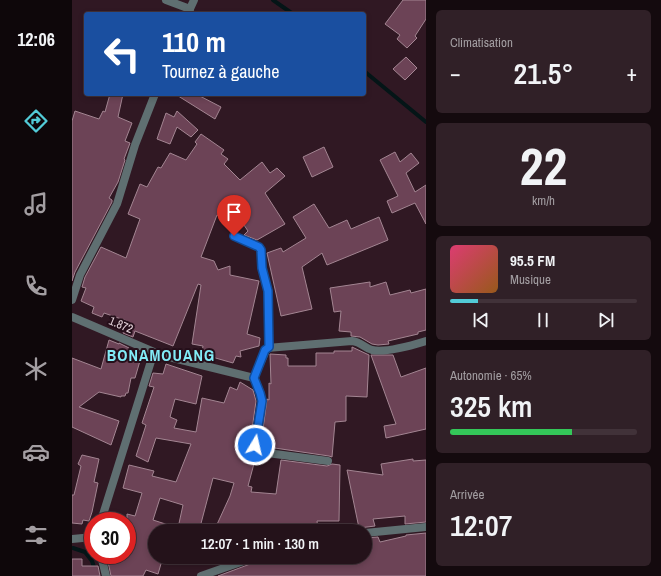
<!DOCTYPE html>
<html lang="fr">
<head>
<meta charset="utf-8">
<style>
	body { margin:0; font-family:"Archivo Narrow",sans-serif; background:#302027; color:#f1f3f6; height:100vh; display:flex; flex-direction:column; font-size:15px; white-space:nowrap }
	* { box-sizing:border-box; margin:0 }
	p { font-size:13px; color:#a39ea2 }
	.icon { flex:none; width:22px; height:22px; fill:none; stroke:currentColor; stroke-width:2; stroke-linecap:round; stroke-linejoin:round }
	.map { position:relative; flex:1; overflow:hidden }
	.side { display:flex; flex-direction:column; gap:10px; padding:10px; background:#140a0e; width:235px }
	.side>* { flex:none }
	.top-card { position:absolute; left:12px; top:12px; width:282px; height:84px; border-radius:4px; box-shadow:0 2px 6px #0003,0 0 0 1px #413239; background:#1a4fa0; color:#fff; overflow:hidden }
	.speed { position:absolute; left:12px; top:512px; display:flex; gap:8px; font-size:20px; font-weight:700; text-align:center }
	.speed>* { display:grid; place-content:center; width:52px; height:52px; border-radius:50%; background:#24121a; box-shadow:0 2px 6px #0003,0 0 0 1px #413239; line-height:1 }
	.speed .limit { border:6px solid #d22; background:#fff; color:#111 }
	.pin { position:absolute; display:grid; place-items:center; width:34px; height:34px; color:#fff; margin:-41px -17px; border-radius:50% 50% 50% 0; rotate:-45deg; box-shadow:0 0 4px #0007 }
	.pin .icon { rotate:45deg }
	.me { position:absolute; width:44px; margin:-22px; rotate:9deg; stroke-linejoin:round; filter:drop-shadow(0 0 3px #0008) }
	.turn { display:flex; align-items:center; gap:14px; height:84px; padding:0 12px; font-size:18px }
	.turn .icon { width:52px; height:52px; stroke-width:2.5 }
	.turn b { display:block; font-size:28px; line-height:34px }
	.big { font-size:30px; font-weight:600; line-height:1.1 }
	.side .tile { flex:1; display:flex; flex-direction:column; justify-content:center; gap:6px; min-width:0; padding:0 14px; border-radius:6px; background:#302027 }
	.side .dial { align-items:center; gap:0 }
	.dial b { font-size:52px; line-height:1 }
	.song { display:flex; align-items:center; gap:12px }
	.cover { width:48px; height:48px; border-radius:6px; background:linear-gradient(135deg,hsl(340 70% 55%),hsl(30 70% 35%)) }
	.played { height:4px; border-radius:2px; background:linear-gradient(90deg,#52cbd7 15%,#413239 15%) }
	.keys { display:flex; justify-content:space-around; direction:ltr }
	.heat { display:flex; justify-content:space-between; align-items:center; font-size:22px; direction:ltr }
	.charge { height:6px; border-radius:3px; background:linear-gradient(90deg,#34c759 65%,#413239 0) }
	.trip { position:absolute; left:76px; top:524px; width:224px; height:40px; border-radius:20px; background:#24121a; box-shadow:0 2px 6px #0003,0 0 0 1px #413239; font-weight:600; line-height:40px; text-align:center }
	main { display:flex; flex:1; min-height:0 }
	.tab-bar { display:flex; flex-direction:column; width:72px; justify-content:space-around; align-items:center; background:#0e070a; color:#a39ea2 }
	.tab-bar .icon { width:28px; height:28px }
	.tab-bar .on { color:#52cbd7 }
	.tab-bar b { font-size:18px; color:#f1f3f6 }
	.map>svg:first-child { display:block }
</style>
</head>
<body>
<main>
<nav class="tab-bar">
<b>12:06</b>
<svg class="icon on" aria-label="directions" viewBox="0 0 24 24"><path d="M12 3l9 9-9 9-9-9zM9 14v-3h6M13 9l2 2-2 2"/></svg>
<svg class="icon" aria-label="music" viewBox="0 0 24 24"><path d="M9 18V5l10-2v13"/><circle cx="6" cy="18" r="3"/><circle cx="16" cy="16" r="3"/></svg>
<svg class="icon" aria-label="phone" viewBox="0 0 24 24"><path d="M5 4h4l2 5-3 2q2 4 5 5l2-3 5 2v4C11 20 4 13 5 4z"/></svg>
<svg class="icon" aria-label="climate" viewBox="0 0 24 24"><path d="M12 3v18M4 7l16 10M4 17L20 7"/></svg>
<svg class="icon" aria-label="car" viewBox="0 0 24 24"><path d="M5 17H2v-5l4-1 3-4h7l3 4 3 1v5h-3M9 17h6M6 11h13"/><circle cx="7" cy="17" r="2"/><circle cx="17" cy="17" r="2"/></svg>
<svg class="icon" aria-label="filters" viewBox="0 0 24 24"><path d="M4 7h16M4 17h16"/><circle cx="9" cy="7" r="2"/><circle cx="15" cy="17" r="2"/></svg>
</nav>
<div class="map">
<svg width="354" height="576" viewBox="0 0 354 576">
	<rect width="100%" height="100%" fill="#301823"/>
	<g fill="none" stroke-linecap="round" stroke-linejoin="round">
		<g stroke="#041517" stroke-width="4">
			<polyline points="201,0 221,14"/>
			<polyline points="292,71 354,122"/>
			<polyline points="1,548 13,552 20,561 25,576"/>
		</g>
	</g>
	<g fill="#6c4356" stroke="#a38592" fill-rule="evenodd">
		<polygon points="331,0 354,0 354,19 343,36 345,38 335,48 325,39 328,35 313,24"/>
		<polygon points="334,57 345,68 333,80 321,69"/>
		<polygon points="38,94 51,94 46,117 60,123 53,141 58,143 52,159 53,160 46,182 37,198 40,200 40,202 3,272 0,281 0,121 3,111 27,119 31,111 33,112"/>
		<polygon points="103,94 124,94 149,107 143,119"/>
		<polygon points="105,111 126,130 119,137 105,127 98,144 85,139 94,113 102,117"/>
		<polygon points="129,134 152,150 149,154 156,159 152,164 168,180 190,162 198,173 205,168 213,176 193,193 213,224 185,240 172,235 176,231 155,200 147,216 145,215 129,257 142,261 146,270 158,266 158,275 187,281 175,334 188,338 187,346 168,351 169,357 164,356 161,363 133,355 133,353 130,352 131,346 120,344 129,285 126,284 101,346 63,331 61,337 51,333 55,321 32,313 30,317 20,313 22,307 9,301 14,288 10,287 13,277 29,247 54,258 68,219 56,214 68,184 75,187 86,167 89,168 98,153 114,160 125,144 123,142"/>
		<polygon points="252,147 261,167 240,177 231,157"/>
		<polygon points="323,152 328,162 339,153 347,163 334,173 343,192 354,185 354,224 343,203 320,213 315,201 326,196 308,160"/>
		<polygon points="242,204 257,228 275,220 279,229 307,217 316,240 255,265 250,253 230,267 240,309 209,316 195,253 209,248 211,252 234,238 221,217"/>
		<polygon points="298,282 298,287 314,282 318,295 338,290 339,293 354,289 354,330 346,332 346,334 316,341 317,344 306,345 300,344 288,337 279,336 279,332 267,331 269,311 262,312 258,288"/>
		<polygon points="37,340 47,344 47,343 57,348 57,349 70,354 63,378 59,378 56,393 54,393 53,396 49,396 49,397 27,392 7,407 47,421 39,445 0,427 0,358 29,369"/>
		<polygon points="280,347 297,355 295,397 274,396 274,421 263,422 260,457 257,456 189,446 189,444 195,399 197,400 197,383 199,384 198,354 214,355 214,358 216,358 216,366 244,366 244,353 262,353 262,351 280,351"/>
		<polygon points="299,355 321,355 329,377 354,368 354,429 314,438 312,426 324,424"/>
		<path d="M94 364 130 376 124 404 103 399 98 417 105 420 102 428 124 432 130 398 152 403 158 387 165 390 168 382 181 390 184 401 178 444 180 452 184 456 176 486 180 487 179 492 204 494 209 460 255 466 260 464 268 465 267 521H245L246 530 239 531H142L158 496 162 483 141 478 127 531H83V557H91L86 574 74 570 71 576H39L35 557 36 555H55V514L63 516 70 493 51 488 57 465 82 471 80 476 104 482 119 444 84 438 76 462 64 456 74 425 70 423 82 387 77 386 81 373 91 374ZM88 498 111 505 106 528 81 520Z"/>
		<polygon points="10,455 27,459 22,482 26,483 20,512 17,521 11,520 10,524 0,523 0,495 2,495 9,466 6,464"/>
		<polygon points="341,459 341,461 354,460 354,522 333,524 333,516 301,519 303,526 287,528 275,470 311,475 309,464"/>
		<polygon points="354,533 354,576 146,576 197,557 242,557 243,563 257,562 277,557 293,557 293,538 306,537 308,542 334,536 334,535"/>
		<polygon points="0,559 10,559 10,566 26,566 28,576 0,576"/>
	</g>
	<g fill="none" stroke-linecap="round" stroke-linejoin="round">
		<g stroke="#5f6f71" stroke-width="8">
			<polyline points="94,0 118,9"/>
			<polyline points="116,13 122,0"/>
			<polyline points="162,236 187,247 189,250 190,268 196,291 197,347"/>
			<polyline points="0,300 8,275 45,204 63,145 83,94"/>
			<polyline points="0,317 89,355"/>
			<path d="M256 461 188 452 185 450 183 445 190 401 188 393 182 378 195 348 280 341C289 342 293 348 300 350 314 353 341 345 354 341"/>
			<polyline points="29,521 80,358 89,355 182,378"/>
			<polyline points="293,533 354,527"/>
			<polyline points="0,539 21,537"/>
			<polyline points="29,555 34,576"/>
			<polyline points="129,576 183,557"/>
		</g>
	</g>
	<g fill="none" stroke-linecap="round" stroke-linejoin="round">
		<defs>
			<polyline id="route" points="162,236 187,247 189,250 190,268 196,291 197,347 193,350 182,378 188,393 190,401 183,445"/>
		</defs>
		<use href="#route" stroke="#114b97" stroke-width="10"/>
		<use href="#route" stroke="#1a73e8" stroke-width="7"/>
	</g>
	<g text-anchor="middle" stroke-width="4" stroke-linejoin="round" paint-order="stroke">
		<g font-size="12" fill="#e6d5dc" stroke="#250f1a">
			<text transform="translate(49 325) rotate(23)" y="4">1.872</text>
		</g>
		<g font-size="16" font-weight="bold" letter-spacing="1" fill="#82ecf7" stroke="#250f1a">
			<text x="89" y="361">BONAMOUANG</text>
		</g>
	</g>
</svg>
<div class="speed"><div class="limit">30</div></div>
<div class="pin" style="left:162px;top:236px;background:#d93025"><svg class="icon" aria-label="arrive" viewBox="0 0 24 24"><path d="M6 21V4h12l-3 4 3 4H6"/></svg></div>
<svg class="me" style="left:183px;top:445px" viewBox="-20 -20 40 40"><circle r="17" fill="#1a73e8" stroke="#fff" stroke-width="3"/><path d="M0-11L8 9 0 5-8 9z" fill="#fff"/></svg>
<div class="trip">12:07 · 1 min · 130 m</div>
<div class="top-card">
<div class="turn"><svg class="icon" aria-label="left" viewBox="0 0 24 24"><path d="M17 20v-9H6M10 6l-5 5 5 5"/></svg><div><b>110 m</b>Tournez à gauche</div></div>
</div>
</div>
<section class="side">
<div class="tile"><p>Climatisation</p>
<div class="heat"><a>−</a><b class="big">21.5°</b><a>+</a></div>
</div>
<div class="tile dial"><b>22</b><p>km/h</p></div>
<div class="tile">
<div class="song"><i class="cover"></i><div><b>95.5 FM</b><p>Musique</p></div></div>
<div class="played"></div>
<div class="keys"><svg class="icon" aria-label="previous" viewBox="0 0 24 24"><path d="M18 5L8 12l10 7zM5 5v14"/></svg><svg class="icon" aria-label="pause" viewBox="0 0 24 24"><path d="M8 5v14M16 5v14"/></svg><svg class="icon" aria-label="next" viewBox="0 0 24 24"><path d="M6 5l10 7-10 7zM19 5v14"/></svg></div>
</div>
<div class="tile"><p>Autonomie · 65%</p><b class="big">325 km</b><div class="charge"></div></div>
<div class="tile"><p>Arrivée</p><b class="big">12:07</b></div>
</section>
</main>
</body>
</html>
